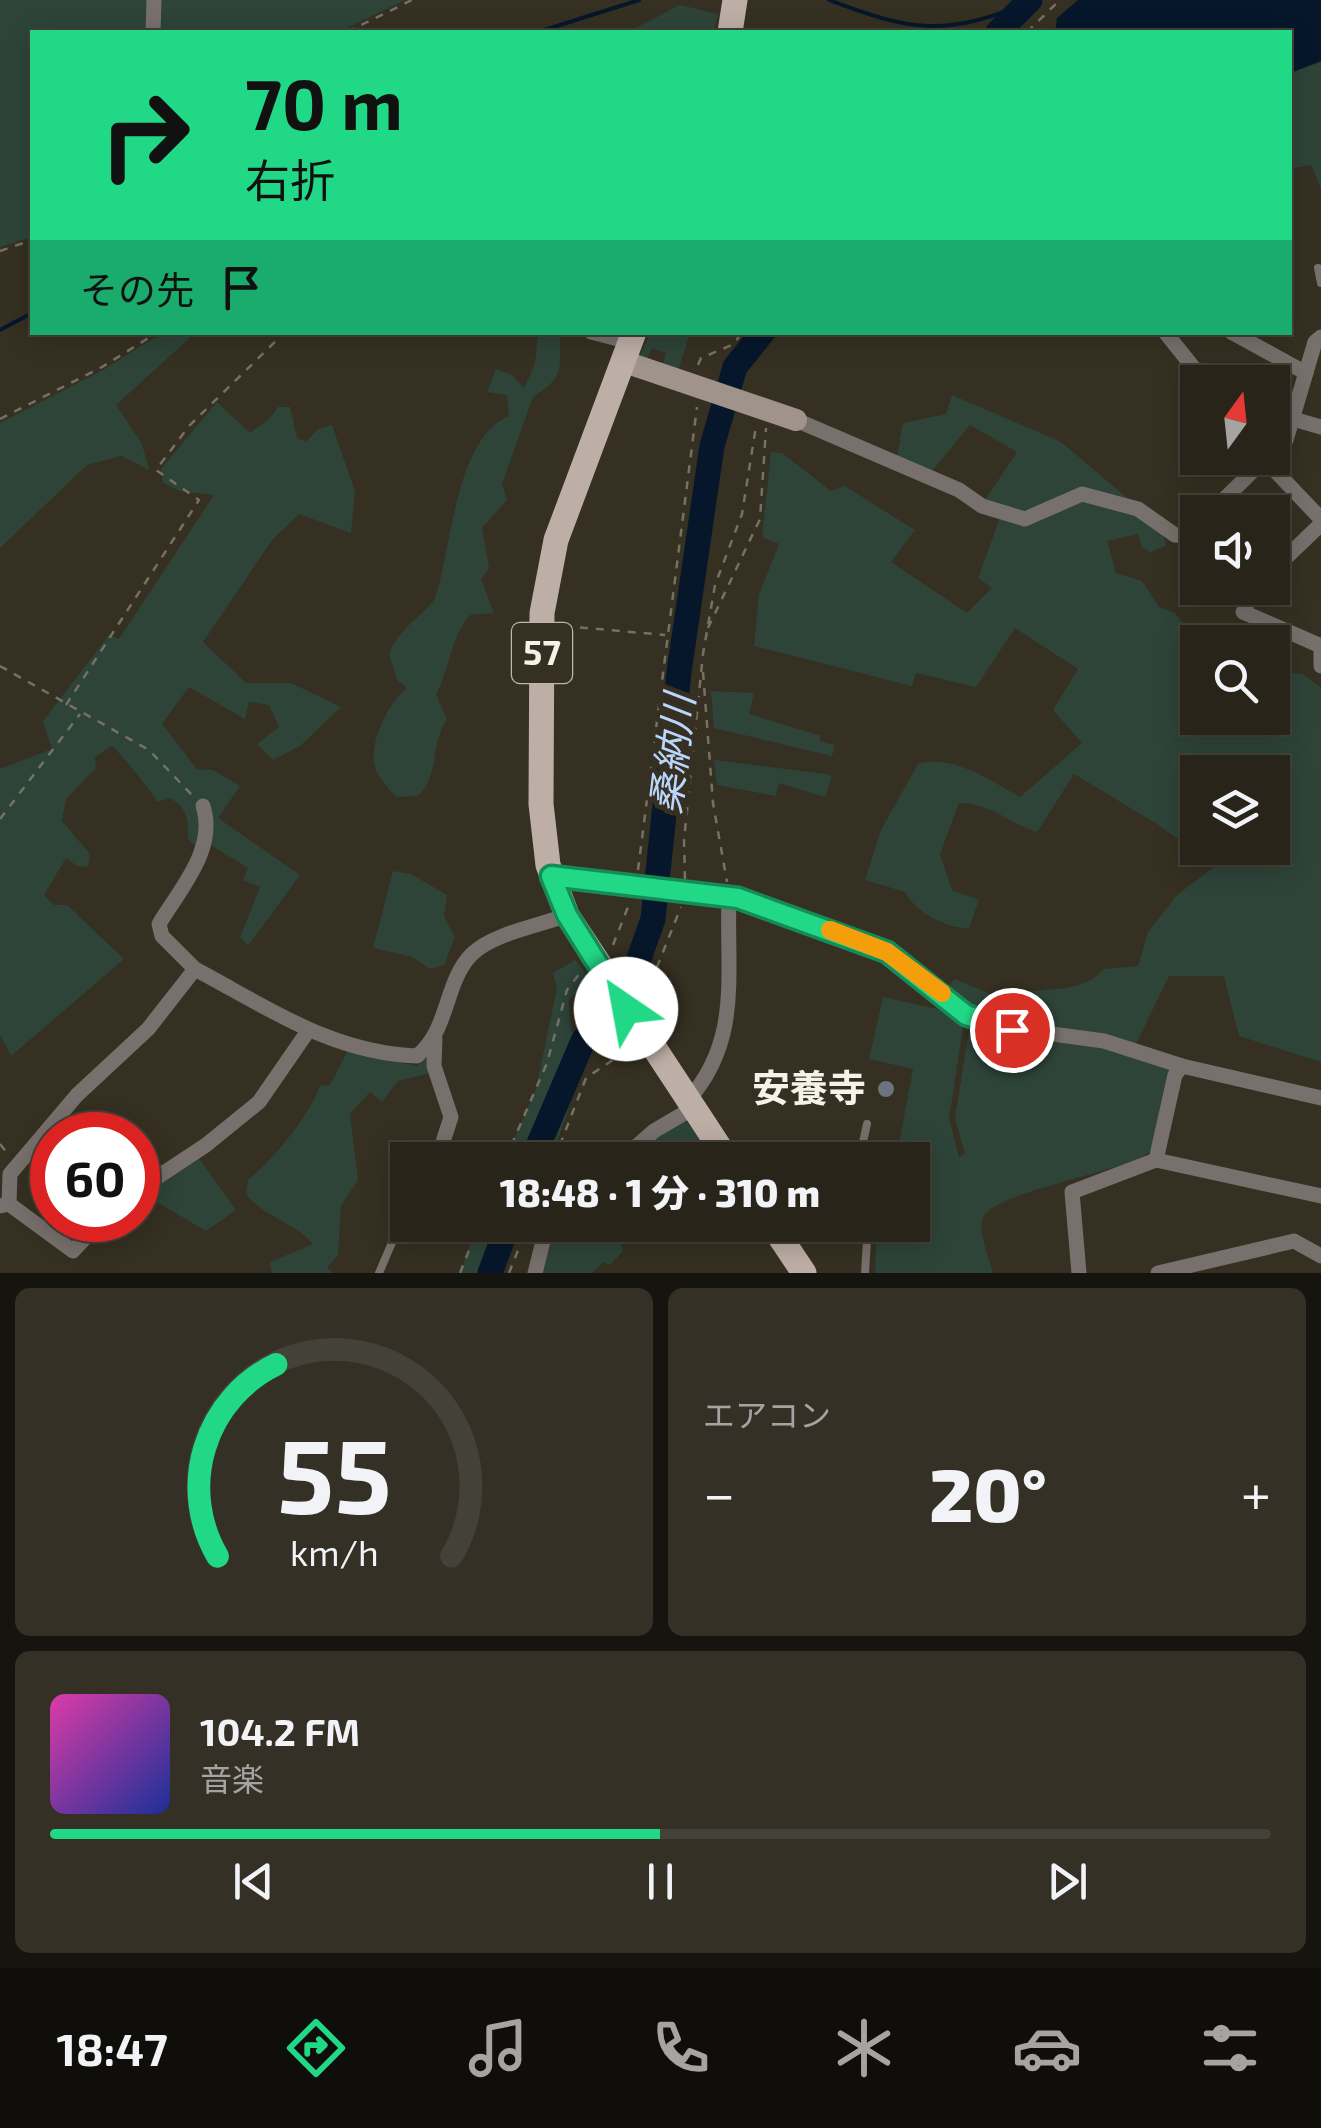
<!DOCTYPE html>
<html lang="ja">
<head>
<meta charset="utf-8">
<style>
	body { margin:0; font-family:"Exo 2","Noto Sans JP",sans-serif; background:#343026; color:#f1f3f6; height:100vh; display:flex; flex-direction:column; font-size:38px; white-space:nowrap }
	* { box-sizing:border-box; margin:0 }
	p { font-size:32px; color:#a5a4a2 }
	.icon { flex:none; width:55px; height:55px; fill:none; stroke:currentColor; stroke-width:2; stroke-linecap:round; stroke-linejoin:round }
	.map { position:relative; height:1273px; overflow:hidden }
	.sheet { display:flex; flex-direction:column; gap:15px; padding:15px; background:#16140e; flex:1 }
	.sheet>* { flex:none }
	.hud { position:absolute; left:30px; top:30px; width:1262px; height:305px; border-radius:0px; box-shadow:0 5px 25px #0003,0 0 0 2px #444138; background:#21d887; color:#111; overflow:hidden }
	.needle { width:65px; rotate:15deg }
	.buttons { position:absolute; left:1180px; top:365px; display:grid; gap:20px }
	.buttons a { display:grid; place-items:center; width:110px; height:110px; border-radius:0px; background:#282419; box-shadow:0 5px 25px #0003,0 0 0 2px #444138; font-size:50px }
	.speed { position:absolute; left:30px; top:1112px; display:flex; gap:20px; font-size:50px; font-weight:700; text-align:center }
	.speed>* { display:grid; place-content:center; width:130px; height:130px; border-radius:50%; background:#282419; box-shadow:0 5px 25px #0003,0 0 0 2px #444138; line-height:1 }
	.speed .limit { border:15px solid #d22; background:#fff; color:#111 }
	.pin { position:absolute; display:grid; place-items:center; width:85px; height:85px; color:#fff; margin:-42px; border:5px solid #fff; border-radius:50%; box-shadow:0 2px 10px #0007 }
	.me { position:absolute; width:110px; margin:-55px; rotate:327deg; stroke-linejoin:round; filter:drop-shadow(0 0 8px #0008) }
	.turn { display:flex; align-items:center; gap:35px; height:210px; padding:0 50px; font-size:45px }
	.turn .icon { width:130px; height:130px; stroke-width:2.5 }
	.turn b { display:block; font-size:70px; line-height:85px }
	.then { display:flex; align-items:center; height:95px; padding:0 50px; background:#0003; gap:20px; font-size:38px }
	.big { font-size:75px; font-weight:800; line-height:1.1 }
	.sheet .card { flex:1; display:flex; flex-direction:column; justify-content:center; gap:15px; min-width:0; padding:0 35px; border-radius:15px; background:#343026 }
	.sheet .dial { align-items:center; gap:0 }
	.dial svg { height:260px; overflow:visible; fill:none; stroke:#444138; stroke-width:7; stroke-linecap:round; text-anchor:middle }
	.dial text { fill:#f1f3f6; stroke:none }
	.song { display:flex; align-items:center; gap:30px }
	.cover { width:120px; height:120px; border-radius:15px; background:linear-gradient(135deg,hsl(320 70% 55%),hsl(230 70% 35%)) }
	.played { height:10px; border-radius:5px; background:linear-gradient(90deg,#21d887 50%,#444138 50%) }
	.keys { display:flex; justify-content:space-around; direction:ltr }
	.heat { display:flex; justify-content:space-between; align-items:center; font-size:55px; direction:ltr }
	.sheet .tiles { flex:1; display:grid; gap:15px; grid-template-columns:1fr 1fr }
	.card:last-child { grid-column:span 2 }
	.trip { position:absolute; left:390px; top:1142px; width:540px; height:100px; border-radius:0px; background:#282419; box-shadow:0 5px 25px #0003,0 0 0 2px #444138; font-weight:800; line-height:100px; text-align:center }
	.tab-bar { display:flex; height:160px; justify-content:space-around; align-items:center; background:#100e0a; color:#a5a4a2 }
	.tab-bar .icon { width:70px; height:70px }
	.tab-bar .on { color:#21d887 }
	.tab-bar b { font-size:45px; color:#f1f3f6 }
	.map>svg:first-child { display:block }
</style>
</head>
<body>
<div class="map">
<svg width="1321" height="1273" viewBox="0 0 1321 1273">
	<rect width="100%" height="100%" fill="#353021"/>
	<g fill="#2e4439" fill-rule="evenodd">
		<polygon points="0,0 405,0 339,32 32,32 32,237 0,247"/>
		<polygon points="680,5 718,14 714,32 628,32"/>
		<polygon points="1321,62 1321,188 1311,165 1290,169 1290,73"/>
		<polygon points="162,333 195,333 116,405 142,444 149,470 121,456 87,465 0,548 0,423 103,370"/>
		<polygon points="650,333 690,333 677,374 661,371 666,353 652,348 645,364 638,361"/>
		<path d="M538 334 560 333C560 369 565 377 533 397L502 484 507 500 482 528 489 568 481 579 494 613 470 615C449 640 451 667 436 694L447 720C429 745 441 773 418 796L396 797C389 789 380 779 376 770 366 747 389 701 407 688L397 680 389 654C401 623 431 612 436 595 452 544 456 438 509 416L507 395 487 392 496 369 512 375 524 388 535 364Z"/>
		<polygon points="952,395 1061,442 1138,507 1100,495 1025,515 983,503 1017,452 970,425 932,471 897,457 903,423 946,414"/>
		<path d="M217 402 250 433 270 418 278 407H290L297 438 306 442 318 429 332 425 355 491 351 533 299 514 272 540 203 642 246 683H291L341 707 300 746 273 760 257 744 279 727 269 705 249 702 245 719 189 687 162 724 197 769 213 770 240 786 218 818 300 875 248 946 240 937 260 887 243 880 248 868 209 844 201 851 188 839C189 819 187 808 170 798L157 802C155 796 119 751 112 746L95 757 96 768 66 799 62 821 90 854 88 867 77 866 66 858 44 895 54 905H67L124 959 11 1056 0 1034V769L52 749 43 721 109 635 119 639 214 495 180 491 163 483 161 469Z"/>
		<path d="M771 452 782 453 831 491 845 486 915 530 891 562 967 613 992 588 978 578 1001 515 1029 522 1083 498 1136 513 1163 532 1166 546 1150 552 1142 547 1138 534 1107 541 1116 573 1142 581 1159 607 1175 613 1185 627 1232 642H1198V718H1272L1273 671 1303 674 1321 688V1062L1239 1036 1224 976H1169L1135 1046 970 1015 947 987 955 979 1004 1000C1036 982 1080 999 1103 969L1138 966 1148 932 1177 895 1215 866 1157 824 1074 774 1037 832C1008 823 991 803 959 803L940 854 952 890 979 900 969 928C947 929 915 912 905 892L865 880 881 830 918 764C953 754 990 780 1020 797L1082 743 1053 710 1078 669 1015 628 976 687 916 673 912 686 754 646 759 594 779 544 762 537ZM1198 772H1272V848H1198Z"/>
		<polygon points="711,691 754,693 749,714 821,736 819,741 835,745 832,756 714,728"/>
		<polygon points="714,760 826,774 832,776 825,797 779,783 776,796 717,785"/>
		<polygon points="393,871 411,874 447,895 444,916 455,937 444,965 430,969 412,957 373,948"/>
		<polygon points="575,960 590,979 569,1000 571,1030 588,1052 551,1160 505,1160 536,1089 557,988 553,973"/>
		<path d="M883 997 955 1013 963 1027 949 1119 959 1157 965 1154 955 1118 970 1024 1045 1032 1172 1065 1151 1151C1122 1174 989 1191 982 1220 979 1235 989 1258 993 1273H875L877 1225H912V1160H896L913 1069 869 1059Z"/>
		<path d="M348 1050 417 1066 429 1055 431 1073 398 1081 382 1102 370 1092 350 1114 358 1180 341 1206 338 1255 327 1268 333 1273H272L270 1262 313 1244C294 1222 264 1217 246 1194L248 1180C274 1159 308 1117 320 1086L330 1085Z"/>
		<polygon points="78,1111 99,1135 55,1135 78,1112"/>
		<polygon points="685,1120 702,1141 686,1160 627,1160 656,1133"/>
		<polygon points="195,1153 236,1210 206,1231 140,1192"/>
		<polygon points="554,1225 613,1225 623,1251 610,1265 604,1262 592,1273 538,1273"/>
		<polygon points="473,1236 490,1246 477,1273 460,1273"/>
	</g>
	<polygon fill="#07172b" points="1078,0 1321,0 1321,61 1290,73 1290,32 1055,32 1057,18"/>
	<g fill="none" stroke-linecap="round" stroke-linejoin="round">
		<g stroke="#07172b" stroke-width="4">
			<path d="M829 0C911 31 944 37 1028 3"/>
			<polyline points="538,32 639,0"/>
			<polyline points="0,330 32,313"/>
		</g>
		<g stroke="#07172b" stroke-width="25">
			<polyline points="998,32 1030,0"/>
			<polyline points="532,1160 583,1041 636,967 653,919 679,672 712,446 735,367 763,332"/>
			<polyline points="490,1273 508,1225"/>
		</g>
		<g stroke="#757163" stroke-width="2.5" stroke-dasharray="8 8" stroke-linecap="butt">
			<polyline points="347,32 412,0"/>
			<polyline points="1027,32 1060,0"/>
			<polyline points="0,251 32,240"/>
			<polyline points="698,365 701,358 734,344 742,332"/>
			<polyline points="0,419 102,367 158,332"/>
			<polyline points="564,626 665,635"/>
			<polyline points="708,628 760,519 766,428"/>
			<polyline points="0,666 149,750 192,795"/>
			<polyline points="703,672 713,803 727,882"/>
			<polyline points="66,705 199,500 156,470 189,426 285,332"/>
			<polyline points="0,819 80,714"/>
			<polyline points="638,870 697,407"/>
			<polyline points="685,879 684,840 703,654 715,585 742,514 756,426"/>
			<polyline points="613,945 630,902"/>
			<polyline points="645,997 681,907"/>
			<polyline points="0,1144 7,1153"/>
			<polyline points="505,1160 547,1063 567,990 580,973"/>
			<polyline points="554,1160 586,1078 632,1047"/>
			<polyline points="460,1273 479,1225"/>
			<polyline points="509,1273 528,1225"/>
		</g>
		<g stroke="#78706c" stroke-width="8">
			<polyline points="1318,268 1321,283"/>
			<polyline points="859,1160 867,1124"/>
			<polyline points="379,1273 408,1205"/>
			<polyline points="865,1273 868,1225"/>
		</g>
		<g stroke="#78706c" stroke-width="15">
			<polyline points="153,32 154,0"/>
			<polyline points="591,332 630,342"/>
			<polyline points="1165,332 1205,382"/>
			<polyline points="1231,332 1306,373"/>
			<polyline points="1293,419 1321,427"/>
			<polyline points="796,420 959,490 982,506 1025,519 1082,494 1138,509 1175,535 1184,536 1198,527"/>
			<polyline points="1272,452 1286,440 1315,342 1321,337"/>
			<polyline points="1263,458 1321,519"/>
			<polyline points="1211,512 1266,458"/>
			<polyline points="1272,571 1321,524"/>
			<polyline points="1255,588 1243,612 1321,646"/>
			<polyline points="1321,650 1321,666"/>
			<polyline points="551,876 738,898 887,952 966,1015 987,1025 1104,1041 1182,1066 1321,1098"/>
			<path d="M195 969 162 936 159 924C180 889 217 849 203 806"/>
			<polyline points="435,1038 434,1066 451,1117 441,1148 457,1160"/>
			<path d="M688 1100C742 1040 726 973 729 897"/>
			<polyline points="621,1160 654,1131 693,1108"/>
			<polyline points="1156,1160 1175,1075 1182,1066"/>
			<polyline points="138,1190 206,1145 259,1102 308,1031"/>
			<path d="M9 1204 10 1174 77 1095 148 1029 195 969C267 1007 331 1053 417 1056 450 1029 444 982 472 954 494 933 539 926 567 915"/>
			<polyline points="0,1206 9,1204 73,1251 102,1220"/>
			<polyline points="535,1273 547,1225"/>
			<polyline points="1079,1273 1072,1192 1156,1160 1321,1196"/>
			<polyline points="1158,1273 1294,1241 1321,1256"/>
		</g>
		<polyline stroke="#a0938c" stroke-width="22" points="622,361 796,420"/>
		<g stroke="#beafa6" stroke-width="25">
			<polyline points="730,32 735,0"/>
			<polyline points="634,332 556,540 542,613 541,804 548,865 567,915 728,1160"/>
			<polyline points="772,1225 804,1273"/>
		</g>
	</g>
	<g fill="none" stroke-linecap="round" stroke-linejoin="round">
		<defs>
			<polyline id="route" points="626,1009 567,915 551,876 738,898 887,952 966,1015 1012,1030"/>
		</defs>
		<use href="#route" stroke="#158c58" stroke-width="25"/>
		<use href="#route" stroke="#21d887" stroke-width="18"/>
		<polyline stroke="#f59e0b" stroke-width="18" points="830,930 887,952 942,993"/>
	</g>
	<circle fill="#6b7280" stroke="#353021" stroke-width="4" cx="886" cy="1089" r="10"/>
	<g text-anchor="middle" stroke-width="10" stroke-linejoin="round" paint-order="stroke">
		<rect fill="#353021" stroke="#bbb8ac" stroke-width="2.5" x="512" y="623" width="60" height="60" rx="8"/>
		<g font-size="35" font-weight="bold" fill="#f5f2e8">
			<text x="542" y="665">57</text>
		</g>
		<g font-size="38" font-weight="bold" fill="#f5f2e8" stroke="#353021" text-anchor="end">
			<text x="866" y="1102">安養寺</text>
		</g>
		<g font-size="40" font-style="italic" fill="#bad6fc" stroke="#353021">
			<text transform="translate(673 754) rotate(-83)" y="14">桑納川</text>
		</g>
	</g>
</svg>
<div class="buttons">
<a><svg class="needle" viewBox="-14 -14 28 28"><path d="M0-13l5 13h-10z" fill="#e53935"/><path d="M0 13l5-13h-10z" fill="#a5a4a2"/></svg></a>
<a><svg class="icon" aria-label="sound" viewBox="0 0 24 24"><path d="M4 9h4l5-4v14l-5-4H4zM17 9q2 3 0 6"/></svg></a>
<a><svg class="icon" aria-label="search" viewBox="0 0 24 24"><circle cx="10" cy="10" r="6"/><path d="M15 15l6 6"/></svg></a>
<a><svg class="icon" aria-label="layers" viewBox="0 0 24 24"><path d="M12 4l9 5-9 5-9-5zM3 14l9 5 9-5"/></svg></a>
</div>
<div class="speed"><div class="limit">60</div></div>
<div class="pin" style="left:1012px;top:1030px;background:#d93025"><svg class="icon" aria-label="arrive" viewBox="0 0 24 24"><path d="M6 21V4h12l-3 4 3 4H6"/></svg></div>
<svg class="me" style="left:626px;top:1009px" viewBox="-20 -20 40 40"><circle r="19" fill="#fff"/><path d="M0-13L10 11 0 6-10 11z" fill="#21d887"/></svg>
<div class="trip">18:48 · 1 分 · 310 m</div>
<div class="hud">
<div class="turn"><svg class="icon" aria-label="right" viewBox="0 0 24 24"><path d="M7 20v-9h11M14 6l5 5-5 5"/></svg><div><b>70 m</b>右折</div></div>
<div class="then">その先<svg class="icon" aria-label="arrive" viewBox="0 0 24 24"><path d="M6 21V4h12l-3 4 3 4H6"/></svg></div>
</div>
</div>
<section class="sheet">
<div class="tiles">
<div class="card dial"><svg viewBox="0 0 100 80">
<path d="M14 69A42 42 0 1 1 86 69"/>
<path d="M14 69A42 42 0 0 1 32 10" stroke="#21d887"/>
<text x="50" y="56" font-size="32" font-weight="700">55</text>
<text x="50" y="72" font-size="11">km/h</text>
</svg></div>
<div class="card"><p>エアコン</p>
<div class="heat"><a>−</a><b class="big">20°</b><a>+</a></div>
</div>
<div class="card">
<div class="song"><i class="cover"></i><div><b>104.2 FM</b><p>音楽</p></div></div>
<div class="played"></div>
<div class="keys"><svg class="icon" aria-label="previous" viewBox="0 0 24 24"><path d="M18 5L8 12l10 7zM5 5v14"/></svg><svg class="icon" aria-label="pause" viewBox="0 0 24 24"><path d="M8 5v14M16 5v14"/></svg><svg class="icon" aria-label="next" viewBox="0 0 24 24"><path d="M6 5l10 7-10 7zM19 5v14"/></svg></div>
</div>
</div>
</section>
<nav class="tab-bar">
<b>18:47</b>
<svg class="icon on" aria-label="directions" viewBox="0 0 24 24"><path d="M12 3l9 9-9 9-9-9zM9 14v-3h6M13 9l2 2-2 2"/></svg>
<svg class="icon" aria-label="music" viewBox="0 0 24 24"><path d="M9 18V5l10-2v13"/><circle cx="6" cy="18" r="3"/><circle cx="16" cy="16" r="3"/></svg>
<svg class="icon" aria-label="phone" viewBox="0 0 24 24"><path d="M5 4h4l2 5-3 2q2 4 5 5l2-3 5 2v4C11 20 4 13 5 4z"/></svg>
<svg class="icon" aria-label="climate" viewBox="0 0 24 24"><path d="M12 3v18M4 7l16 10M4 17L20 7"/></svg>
<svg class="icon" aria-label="car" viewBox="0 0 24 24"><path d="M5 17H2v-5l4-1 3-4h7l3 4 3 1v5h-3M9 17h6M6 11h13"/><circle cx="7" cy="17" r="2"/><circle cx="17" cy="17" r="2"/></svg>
<svg class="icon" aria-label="filters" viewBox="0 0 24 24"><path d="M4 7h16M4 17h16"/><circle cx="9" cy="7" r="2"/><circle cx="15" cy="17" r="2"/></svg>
</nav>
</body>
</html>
